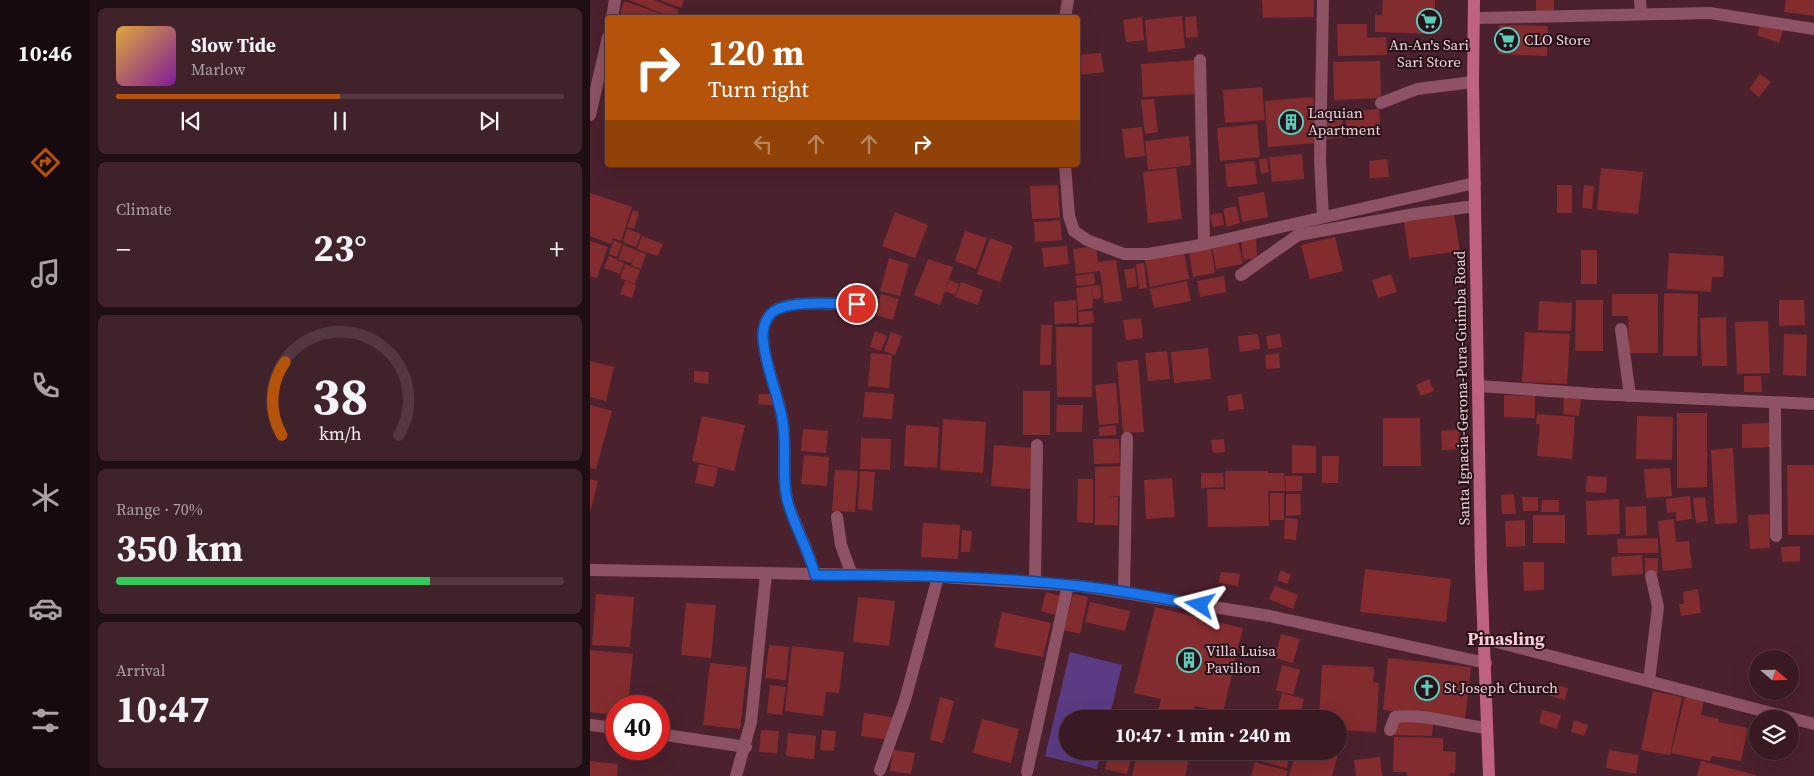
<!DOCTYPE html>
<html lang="en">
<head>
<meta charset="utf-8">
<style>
	body { margin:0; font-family:"Source Serif 4",serif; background:#40222a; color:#f1f3f6; height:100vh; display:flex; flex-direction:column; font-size:19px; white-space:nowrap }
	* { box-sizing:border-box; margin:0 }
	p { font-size:16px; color:#aba0a5 }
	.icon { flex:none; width:28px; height:28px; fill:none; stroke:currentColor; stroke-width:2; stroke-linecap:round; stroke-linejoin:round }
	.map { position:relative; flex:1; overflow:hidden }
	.side { display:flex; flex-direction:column; gap:8px; padding:8px; background:#1f0e13; width:500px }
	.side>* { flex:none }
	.hud { position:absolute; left:15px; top:15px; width:475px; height:152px; border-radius:5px; box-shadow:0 5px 20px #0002,0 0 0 1px #533840; background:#b45309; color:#fff; overflow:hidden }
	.needle { width:32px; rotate:110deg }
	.fabs { position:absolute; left:1159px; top:650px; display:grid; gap:10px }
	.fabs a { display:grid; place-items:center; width:50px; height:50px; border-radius:50%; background:#391922; box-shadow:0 5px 20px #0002,0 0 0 1px #533840; font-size:25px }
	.speed { position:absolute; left:15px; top:695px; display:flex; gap:10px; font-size:25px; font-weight:700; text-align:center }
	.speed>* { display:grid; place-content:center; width:65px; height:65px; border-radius:50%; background:#391922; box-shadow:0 5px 20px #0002,0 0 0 1px #533840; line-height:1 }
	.speed .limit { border:8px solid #d22; background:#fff; color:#111 }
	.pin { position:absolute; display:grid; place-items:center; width:42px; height:42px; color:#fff; margin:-21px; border:2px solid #fff; border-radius:50%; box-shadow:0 1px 5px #0007 }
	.me { position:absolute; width:55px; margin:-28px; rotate:279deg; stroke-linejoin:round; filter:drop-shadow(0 0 4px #0008) }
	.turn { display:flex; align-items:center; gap:18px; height:105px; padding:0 20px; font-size:22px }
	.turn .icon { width:65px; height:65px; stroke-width:2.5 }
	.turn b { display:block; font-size:35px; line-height:42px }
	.lanes { display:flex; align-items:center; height:48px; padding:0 20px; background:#0003; justify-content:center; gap:25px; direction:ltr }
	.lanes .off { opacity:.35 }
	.big { font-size:38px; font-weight:700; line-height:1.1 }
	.side .card { flex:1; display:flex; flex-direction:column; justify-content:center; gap:8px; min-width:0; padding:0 18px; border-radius:8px; background:#40222a }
	.side .dial { align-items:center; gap:0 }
	.dial svg { height:130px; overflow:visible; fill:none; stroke:#533840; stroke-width:7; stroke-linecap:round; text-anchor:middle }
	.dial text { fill:#f1f3f6; stroke:none }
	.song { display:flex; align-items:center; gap:15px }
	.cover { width:60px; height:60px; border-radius:8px; background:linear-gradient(135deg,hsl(40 70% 55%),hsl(290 70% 35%)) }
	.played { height:5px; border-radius:2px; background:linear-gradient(90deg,#b45309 50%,#533840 50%) }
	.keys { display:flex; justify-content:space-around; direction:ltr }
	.heat { display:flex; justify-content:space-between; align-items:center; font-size:28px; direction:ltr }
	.charge { height:8px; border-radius:4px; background:linear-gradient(90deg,#34c759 70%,#533840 0) }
	.trip { position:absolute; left:469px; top:710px; width:288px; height:50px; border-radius:25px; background:#391922; box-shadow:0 5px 20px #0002,0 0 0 1px #533840; font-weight:700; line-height:50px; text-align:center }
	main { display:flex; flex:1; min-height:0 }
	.tabs { display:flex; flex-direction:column; width:90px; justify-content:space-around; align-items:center; background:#170a0e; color:#aba0a5 }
	.tabs .icon { width:35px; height:35px }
	.tabs .selected { color:#b45309 }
	.tabs b { font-size:22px; color:#f1f3f6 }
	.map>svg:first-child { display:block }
</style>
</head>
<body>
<main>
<nav class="tabs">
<b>10:46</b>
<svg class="icon selected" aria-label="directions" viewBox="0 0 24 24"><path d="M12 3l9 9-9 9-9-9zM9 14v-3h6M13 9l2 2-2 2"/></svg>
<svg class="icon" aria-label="music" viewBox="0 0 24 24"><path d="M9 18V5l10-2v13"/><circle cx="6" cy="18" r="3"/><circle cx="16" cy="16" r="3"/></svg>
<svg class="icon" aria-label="phone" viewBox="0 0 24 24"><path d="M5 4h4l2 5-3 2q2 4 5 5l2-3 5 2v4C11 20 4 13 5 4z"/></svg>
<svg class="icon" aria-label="climate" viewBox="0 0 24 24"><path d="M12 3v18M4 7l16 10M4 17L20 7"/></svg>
<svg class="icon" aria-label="car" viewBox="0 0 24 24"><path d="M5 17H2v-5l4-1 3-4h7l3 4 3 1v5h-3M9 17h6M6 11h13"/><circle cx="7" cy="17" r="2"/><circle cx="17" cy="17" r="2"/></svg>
<svg class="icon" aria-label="filters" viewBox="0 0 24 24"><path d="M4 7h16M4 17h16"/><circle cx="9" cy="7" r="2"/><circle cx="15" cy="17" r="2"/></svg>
</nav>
<section class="side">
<div class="card">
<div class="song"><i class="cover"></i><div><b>Slow Tide</b><p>Marlow</p></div></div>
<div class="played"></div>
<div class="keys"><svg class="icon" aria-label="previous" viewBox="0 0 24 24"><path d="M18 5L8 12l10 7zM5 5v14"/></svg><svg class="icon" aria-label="pause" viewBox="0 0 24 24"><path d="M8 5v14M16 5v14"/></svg><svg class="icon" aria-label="next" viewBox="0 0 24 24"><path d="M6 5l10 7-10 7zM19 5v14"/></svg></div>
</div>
<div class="card"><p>Climate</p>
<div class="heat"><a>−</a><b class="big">23°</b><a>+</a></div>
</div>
<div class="card dial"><svg viewBox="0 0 100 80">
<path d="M14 69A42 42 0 1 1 86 69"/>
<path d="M14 69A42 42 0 0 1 16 24" stroke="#b45309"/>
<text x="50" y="56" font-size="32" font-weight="700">38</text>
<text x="50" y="72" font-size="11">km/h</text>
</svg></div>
<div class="card"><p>Range · 70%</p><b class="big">350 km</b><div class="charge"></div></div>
<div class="card"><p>Arrival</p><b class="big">10:47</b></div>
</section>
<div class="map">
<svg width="1224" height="776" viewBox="0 0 1224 776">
	<rect width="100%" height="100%" fill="#4c212e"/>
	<polygon fill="#5b3b84" points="480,652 532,665 519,719 478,719 478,751 511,751 507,769 455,756"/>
	<g fill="#832c2f">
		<polygon points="39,0 64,0 89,10 86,18 83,18"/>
		<polygon points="70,0 94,0 91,8"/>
		<polygon points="672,0 724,0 724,17 673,18"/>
		<polygon points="793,0 845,0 845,34 785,32 785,15 792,15"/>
		<polygon points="946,0 964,0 964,13 946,12"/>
		<polygon points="1196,0 1224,0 1224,16 1194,12"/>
		<polygon points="34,1 80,17 80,18 29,18"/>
		<polygon points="592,16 595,48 558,52 555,20"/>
		<polygon points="606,16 608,37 596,38 595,17"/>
		<polygon points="552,17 554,40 536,42 533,20"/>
		<polygon points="1171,22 1193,30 1189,43 1167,35"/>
		<polygon points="747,24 777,24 777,38 796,37 797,55 748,56"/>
		<polygon points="909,25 958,26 957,56 908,54"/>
		<polygon points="511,53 514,72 488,75 488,55"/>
		<polygon points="605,60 607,94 553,97 551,64"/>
		<polygon points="790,61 791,98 744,100 743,62"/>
		<polygon points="1170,74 1181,82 1169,97 1159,89"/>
		<polygon points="672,87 675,120 635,123 633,90"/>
		<polygon points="723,97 727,143 678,147 675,101"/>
		<polygon points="564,99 568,132 555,134 551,100"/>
		<polygon points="789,109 791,135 758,138 755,112"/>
		<polygon points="752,115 754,137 737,139 735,117"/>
		<polygon points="667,124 670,157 630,161 627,128"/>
		<polygon points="552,127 555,156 535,158 532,129"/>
		<polygon points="599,136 601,165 558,170 555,141"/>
		<polygon points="712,154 714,179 682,182 679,157"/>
		<polygon points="677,158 679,172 671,174 669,159"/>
		<polygon points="797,159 799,177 780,178 779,161"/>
		<polygon points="665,161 667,184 637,187 635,164"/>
		<polygon points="586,168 592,219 558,223 553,172"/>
		<polygon points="1011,168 1053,172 1048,214 1007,210"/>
		<polygon points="468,185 470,218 442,219 440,186"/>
		<rect x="967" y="185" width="15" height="28"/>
		<polygon points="994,185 1004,186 1002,209 992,208"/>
		<polygon points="674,192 678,217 652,222 648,197"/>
		<polygon points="0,193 42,207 31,241 23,238 21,244 0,236"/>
		<polygon points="646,206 650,223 637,227 633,209"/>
		<polygon points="43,210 49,212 44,229 37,227"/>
		<polygon points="305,212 338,225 325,258 292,246"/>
		<polygon points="632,213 634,225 623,227 620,215"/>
		<polygon points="864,214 870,251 819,258 814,222"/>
		<polygon points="470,220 472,240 445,242 444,222"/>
		<polygon points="37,229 51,234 46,247 33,242"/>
		<polygon points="375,231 397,238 386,269 365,261"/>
		<polygon points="52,236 73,244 68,256 47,249"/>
		<polygon points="745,237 753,271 720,279 711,245"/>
		<polygon points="400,238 423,246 410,282 387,274"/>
		<polygon points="666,238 667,258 653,260 651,239"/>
		<polygon points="24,240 32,244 27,257 19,254"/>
		<polygon points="0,241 18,247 7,278 0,276"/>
		<polygon points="648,241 653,264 626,269 622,246"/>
		<polygon points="33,245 56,254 51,269 41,265 46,253 41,263 28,259"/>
		<polygon points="477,246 479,264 454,267 452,248"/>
		<polygon points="506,246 508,262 526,260 532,301 514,303 510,271 486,274 483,249"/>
		<polygon points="621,247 625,273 603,277 599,251"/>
		<rect x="991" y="250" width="16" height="34"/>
		<polygon points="594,252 599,279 560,287 555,260"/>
		<polygon points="1079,253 1134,256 1133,277 1122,277 1121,292 1077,289"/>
		<polygon points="19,256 34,263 30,274 14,268"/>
		<polygon points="299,258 319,264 310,296 290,291"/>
		<polygon points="338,259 363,267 350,305 324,295"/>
		<polygon points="554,263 557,288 549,289 546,264"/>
		<polygon points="35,264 50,270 45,284 30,278"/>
		<polygon points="545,268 547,286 537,288 534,270"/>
		<polygon points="504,273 505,284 487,286 485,276"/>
		<polygon points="801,274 807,292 788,298 782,280"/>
		<polygon points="634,276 636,292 610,297 607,281"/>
		<polygon points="359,280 369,284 365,295 355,291"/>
		<polygon points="35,281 46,285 42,298 30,294"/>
		<polygon points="597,281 601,301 564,308 560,289"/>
		<polygon points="371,282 393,290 388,305 365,297"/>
		<polygon points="510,285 511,298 503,299 502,286"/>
		<polygon points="502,286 503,308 488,310 486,288"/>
		<polygon points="1074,293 1108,294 1107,356 1073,356"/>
		<polygon points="291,294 309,299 303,320 286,315"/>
		<polygon points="1022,294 1068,294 1068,353 1039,353 1038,316 1022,316"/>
		<polygon points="486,300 487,323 465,324 464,302"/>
		<polygon points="986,300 1013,300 1013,351 985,351"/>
		<polygon points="1189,300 1214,300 1215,325 1189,326"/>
		<polygon points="949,301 982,303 981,331 948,330"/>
		<polygon points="503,311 504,323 489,325 488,312"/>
		<polygon points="1136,317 1137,366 1112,366 1110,318"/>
		<polygon points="551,318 553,338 536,340 533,320"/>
		<polygon points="1178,321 1180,373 1147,374 1145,322"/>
		<polygon points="451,325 462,325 461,365 450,365"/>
		<polygon points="466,327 502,327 502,397 467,397"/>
		<polygon points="285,331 297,336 291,351 280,347"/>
		<polygon points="301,332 312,336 305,355 294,351"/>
		<polygon points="935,332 980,334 977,384 932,382"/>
		<polygon points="668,334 670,349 650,352 648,336"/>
		<polygon points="690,334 692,347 678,349 676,336"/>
		<polygon points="1194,334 1217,335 1216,376 1193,375"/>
		<polygon points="618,348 621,379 584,383 581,352"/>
		<polygon points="577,351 580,379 558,381 555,353"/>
		<polygon points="281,353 302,355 299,388 278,386"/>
		<polygon points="689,353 690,368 676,369 675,355"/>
		<polygon points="548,360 554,432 533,433 527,362"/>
		<polygon points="0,361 24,367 16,401 0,397"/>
		<polygon points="104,371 119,372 118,384 104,382"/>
		<polygon points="1154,376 1171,376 1172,392 1154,392"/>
		<polygon points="839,379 844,391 831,396 826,385"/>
		<polygon points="526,383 529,423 509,425 505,385"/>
		<rect x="433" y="391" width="27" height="44"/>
		<polygon points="275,392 304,394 302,419 273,417"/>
		<polygon points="169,394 184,394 184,405 168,404"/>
		<polygon points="652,394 654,409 639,411 637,396"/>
		<polygon points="914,395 945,396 945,418 914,417"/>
		<polygon points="974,398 991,399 989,416 973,414"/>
		<polygon points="0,405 22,411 6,469 0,468"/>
		<polygon points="467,405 493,405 492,432 466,432"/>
		<polygon points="1087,413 1117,413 1117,487 1087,488"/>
		<polygon points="947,414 985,417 982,459 947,456 950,424 946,424"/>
		<polygon points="112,416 155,425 144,471 102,461"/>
		<polygon points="1047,416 1083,417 1082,460 1046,459"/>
		<polygon points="793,418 830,418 831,466 793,466"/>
		<polygon points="353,419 396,422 393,473 350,470"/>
		<polygon points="1180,423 1180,447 1152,448 1152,424"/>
		<polygon points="316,425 349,427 347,468 314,466"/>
		<polygon points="526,425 526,435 509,436 509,427"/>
		<polygon points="213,429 238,431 236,453 211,451"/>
		<polygon points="869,430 870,449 852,450 851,431"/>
		<polygon points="271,438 301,439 300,470 270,469"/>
		<polygon points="503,439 529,439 530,463 504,464"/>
		<polygon points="634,439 635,452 623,453 621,440"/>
		<polygon points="404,445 444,448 441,489 401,486"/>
		<polygon points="702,445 726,446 726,473 702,473"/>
		<polygon points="1143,448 1147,523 1125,524 1121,450"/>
		<polygon points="214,455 239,457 237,486 211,484"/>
		<polygon points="732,456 749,456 748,483 732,483"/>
		<polygon points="109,464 128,468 124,487 105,483"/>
		<polygon points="1197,465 1224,465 1224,535 1198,535"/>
		<polygon points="531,466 531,496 518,496 528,497 528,525 505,525 505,467"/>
		<polygon points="1080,468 1082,496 1056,498 1054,469"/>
		<polygon points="245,470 268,471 265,512 242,511"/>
		<polygon points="270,471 285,472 282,510 268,509"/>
		<polygon points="635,471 678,471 678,473 694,473 695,491 678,491 679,526 618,527 617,489 634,489 635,491"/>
		<polygon points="611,473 633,473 634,487 611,488"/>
		<polygon points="695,476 712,476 712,491 696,491"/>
		<polygon points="997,476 1017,477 1016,493 996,492"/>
		<polygon points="582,478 585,517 556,519 554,480"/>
		<polygon points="0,479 8,481 1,509 0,509"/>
		<polygon points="488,479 503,479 503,523 487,522"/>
		<rect x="680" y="493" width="14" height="27"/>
		<polygon points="696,494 710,494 711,515 696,516"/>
		<polygon points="924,494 926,514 912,514 911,495"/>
		<polygon points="1100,496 1102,519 1086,521 1086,512 1077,513 1076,499"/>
		<polygon points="932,497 948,497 948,511 933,511"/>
		<polygon points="1115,497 1118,521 1106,523 1103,498"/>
		<polygon points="1029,499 1030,534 997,535 996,501"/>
		<polygon points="952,500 969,500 969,512 951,512"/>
		<polygon points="1056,506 1057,535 1036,536 1035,507"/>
		<polygon points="1179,514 1180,548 1160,549 1158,515"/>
		<rect x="943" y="515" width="32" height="28"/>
		<polygon points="695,518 708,519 706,540 694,539"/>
		<polygon points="1084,519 1086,542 1099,541 1102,568 1073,571 1068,521"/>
		<polygon points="935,520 935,546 916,547 915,521"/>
		<polygon points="333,523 370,525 368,559 331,557"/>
		<polygon points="372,530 382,531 380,552 371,552"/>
		<polygon points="1068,538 1068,553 1028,553 1027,539"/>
		<polygon points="1210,546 1210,561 1192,562 1191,547"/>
		<polygon points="1052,555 1053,574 1022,576 1021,557"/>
		<rect x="1055" y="558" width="13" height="16"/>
		<polygon points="933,562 954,562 954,590 934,591"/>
		<polygon points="775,569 861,579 856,622 770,612"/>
		<polygon points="691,570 701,575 697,584 687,580"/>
		<polygon points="631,572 650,574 648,586 629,583"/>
		<polygon points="685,586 708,595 703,609 679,599"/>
		<polygon points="1108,589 1111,613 1091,616 1089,604 1094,604 1093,592"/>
		<polygon points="456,592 470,596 465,615 451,611"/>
		<polygon points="6,594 44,597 40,647 2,645"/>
		<polygon points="483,594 498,597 490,634 474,630"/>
		<polygon points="268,597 305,601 299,646 263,642"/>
		<polygon points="500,602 540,611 535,631 495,622"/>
		<polygon points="96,603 126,605 121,658 91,655"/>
		<polygon points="565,607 653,628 633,712 605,706 601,719 581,719 567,715 571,699 544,693"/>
		<polygon points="412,612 461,623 453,657 404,647"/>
		<polygon points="691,634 710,639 703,663 685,658"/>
		<polygon points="179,645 199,647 196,680 175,678"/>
		<polygon points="202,646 254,652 249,693 236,692 233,716 195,711"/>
		<polygon points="0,650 43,654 38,706 26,706 26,715 0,712"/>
		<polygon points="798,658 881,667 875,719 793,710"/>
		<polygon points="120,663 157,667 150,729 113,725"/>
		<polygon points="692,665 710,670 703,695 686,690"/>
		<polygon points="732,665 784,667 783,682 789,683 786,732 748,730 748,719 729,719"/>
		<polygon points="961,684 978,688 975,700 958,695"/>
		<polygon points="180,685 196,687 192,715 177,713"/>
		<polygon points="1063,691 1092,697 1080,755 1051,750"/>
		<polygon points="692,693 714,699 709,719 687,713"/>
		<polygon points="1095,696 1114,700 1111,715 1129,719 1128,722 1158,728 1151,761 1122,756 1120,761 1081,753"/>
		<polygon points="350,697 364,701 353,743 340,740"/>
		<polygon points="952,710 971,715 967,729 949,723"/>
		<polygon points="529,712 553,718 553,719 528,719"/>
		<polygon points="274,713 302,717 299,740 271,736"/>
		<polygon points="392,719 429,729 421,763 383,753"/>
		<polygon points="984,720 998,725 994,736 981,732"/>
		<polygon points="804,721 843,722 842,736 804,735"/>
		<polygon points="171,730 189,731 187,753 169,752"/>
		<polygon points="232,730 246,731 244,751 230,750"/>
		<polygon points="198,733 226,736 224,759 196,756"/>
		<polygon points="804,737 853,738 853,751 866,752 865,773 860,773 859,776 817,776 817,772 803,772"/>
		<polygon points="303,750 325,753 321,774 300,771"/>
		<polygon points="1019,750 1049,755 1046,774 1016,768"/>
		<polygon points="520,751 543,751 537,774 515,769"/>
		<polygon points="548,751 601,751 595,776 542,776"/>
		<polygon points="645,751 667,751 665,757"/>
		<polygon points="674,751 701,751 697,768 671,761"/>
		<polygon points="706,751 733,751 748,755 742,776 699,776"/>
		<polygon points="790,757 792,776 766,776 764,760"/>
		<polygon points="0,761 28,764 27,776 0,776"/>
		<polygon points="1111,761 1166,775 1166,776 1107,776"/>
		<polygon points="665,762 698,771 696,776 661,776"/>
	</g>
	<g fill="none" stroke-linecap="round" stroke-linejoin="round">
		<g stroke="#8d5263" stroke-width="12">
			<polyline points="1050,0 1051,13"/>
			<polyline points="791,103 827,89 883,82"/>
			<polyline points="1031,329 1040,396"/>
			<polyline points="247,517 251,545 262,575"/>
			<path d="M225 575C218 548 206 528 198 503 191 478 197 449 193 423 189 394 175 368 173 338 172 329 176 317 184 311 200 300 246 304 267 304"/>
			<path d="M800 730 805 717C836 713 866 725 897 728"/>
		</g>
		<g stroke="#8d5263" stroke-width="12">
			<polyline points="22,18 25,0"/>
			<polyline points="475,18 478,0"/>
			<polyline points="884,18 1120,13 1224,29"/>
			<polyline points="610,60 614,244"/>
			<polyline points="0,115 18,37"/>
			<polyline points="475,165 479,216 484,231 497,240 534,254 558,254 611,245 885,183"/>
			<polyline points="733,217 730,160 733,0"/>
			<polyline points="651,275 708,235 825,214 885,206"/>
			<polyline points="889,386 1004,394 1224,404"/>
			<polyline points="1185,403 1186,536"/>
			<polyline points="445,582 447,445"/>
			<polyline points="534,592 537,438"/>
			<polyline points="895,639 1224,724"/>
			<polyline points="1059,681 1068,607 1061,576"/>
			<polyline points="0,725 26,728"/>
			<polyline points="69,734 156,747"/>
			<polyline points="290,770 315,700 348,577"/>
			<polyline points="437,772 478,585"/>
			<polyline points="146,776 161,722 176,574"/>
		</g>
		<polyline stroke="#8d5263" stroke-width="12" points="0,570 337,576 491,586 680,616 896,663"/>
		<polyline stroke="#bf627f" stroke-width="12" points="884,0 883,82 891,569 899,776"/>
	</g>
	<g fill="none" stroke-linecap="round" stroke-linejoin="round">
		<defs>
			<path id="route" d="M267 304C246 304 201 300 184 311 176 317 172 329 173 338 175 368 189 395 193 423 197 449 191 478 198 503 205 528 218 548 225 575 313 575 402 576 490 586 530 590 570 598 610 605"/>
		</defs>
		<use href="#route" stroke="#114b97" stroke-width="12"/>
		<use href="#route" stroke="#1a73e8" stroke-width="9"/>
	</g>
	<defs>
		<symbol id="supermarket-ring" viewBox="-11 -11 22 22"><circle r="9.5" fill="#261218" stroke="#5acebc" stroke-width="1.5"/><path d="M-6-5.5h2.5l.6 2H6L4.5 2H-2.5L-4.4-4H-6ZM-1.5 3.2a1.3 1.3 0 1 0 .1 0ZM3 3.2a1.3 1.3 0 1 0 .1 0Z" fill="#5acebc"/></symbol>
		<symbol id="building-ring" viewBox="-11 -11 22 22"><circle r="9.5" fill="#261218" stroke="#5acebc" stroke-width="1.5"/><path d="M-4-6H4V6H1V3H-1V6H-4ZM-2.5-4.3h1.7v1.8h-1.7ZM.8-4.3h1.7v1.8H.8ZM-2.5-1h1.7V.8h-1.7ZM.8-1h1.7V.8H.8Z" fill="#5acebc"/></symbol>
		<symbol id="church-ring" viewBox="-11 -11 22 22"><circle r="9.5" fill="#261218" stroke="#5acebc" stroke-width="1.5"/><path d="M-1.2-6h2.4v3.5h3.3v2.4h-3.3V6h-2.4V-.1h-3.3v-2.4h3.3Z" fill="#5acebc"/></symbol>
	</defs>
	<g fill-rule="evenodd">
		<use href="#supermarket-ring" x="825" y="7" width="28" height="28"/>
		<use href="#supermarket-ring" x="903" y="26" width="28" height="28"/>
		<use href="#building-ring" x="687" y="108" width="28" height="28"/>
		<use href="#building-ring" x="585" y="646" width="28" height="28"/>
		<use href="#church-ring" x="823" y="674" width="28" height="28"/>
	</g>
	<g text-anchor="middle" stroke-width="4" stroke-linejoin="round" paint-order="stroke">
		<g font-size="15" fill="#efd2d9" stroke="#261218" text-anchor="start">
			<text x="934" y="45">CLO Store</text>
			<text x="839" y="50" text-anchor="middle">An-An's Sari<tspan x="839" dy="17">Sari Store</tspan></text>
			<text x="718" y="118">Laquian<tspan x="718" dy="17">Apartment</tspan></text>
			<text x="616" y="656">Villa Luisa<tspan x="616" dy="17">Pavilion</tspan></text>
			<text x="854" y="693">St Joseph Church</text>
		</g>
		<g font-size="15" fill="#efd2d9" stroke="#261218">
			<text transform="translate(872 388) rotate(-91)" y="5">Santa Ignacia-Gerona-Pura-Guimba Road</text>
		</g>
		<g font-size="18" font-weight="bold" fill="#f8cbd6" stroke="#261218">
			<text x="916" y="645">Pinasling</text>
		</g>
	</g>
</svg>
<div class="fabs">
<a><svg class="needle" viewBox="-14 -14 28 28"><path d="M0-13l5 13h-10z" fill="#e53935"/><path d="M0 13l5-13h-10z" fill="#aba0a5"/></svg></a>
<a><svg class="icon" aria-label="layers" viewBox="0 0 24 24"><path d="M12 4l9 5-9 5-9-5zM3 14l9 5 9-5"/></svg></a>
</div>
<div class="speed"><div class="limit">40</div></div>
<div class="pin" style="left:267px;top:304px;background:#d93025"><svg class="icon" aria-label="arrive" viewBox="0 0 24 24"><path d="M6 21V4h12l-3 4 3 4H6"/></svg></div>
<svg class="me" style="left:610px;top:605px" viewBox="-20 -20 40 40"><path d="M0-17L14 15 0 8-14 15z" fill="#1a73e8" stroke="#fff" stroke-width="4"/></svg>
<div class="trip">10:47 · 1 min · 240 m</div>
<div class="hud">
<div class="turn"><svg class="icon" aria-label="right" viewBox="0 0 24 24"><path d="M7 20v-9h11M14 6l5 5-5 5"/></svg><div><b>120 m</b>Turn right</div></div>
<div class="lanes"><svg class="icon off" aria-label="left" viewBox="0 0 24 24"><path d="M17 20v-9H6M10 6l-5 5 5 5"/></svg><svg class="icon off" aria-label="ahead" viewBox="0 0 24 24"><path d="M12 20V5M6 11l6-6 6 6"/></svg><svg class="icon off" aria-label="ahead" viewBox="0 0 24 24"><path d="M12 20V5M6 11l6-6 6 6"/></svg><svg class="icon" aria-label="right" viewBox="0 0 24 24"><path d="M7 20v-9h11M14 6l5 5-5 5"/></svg></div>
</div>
</div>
</main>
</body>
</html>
